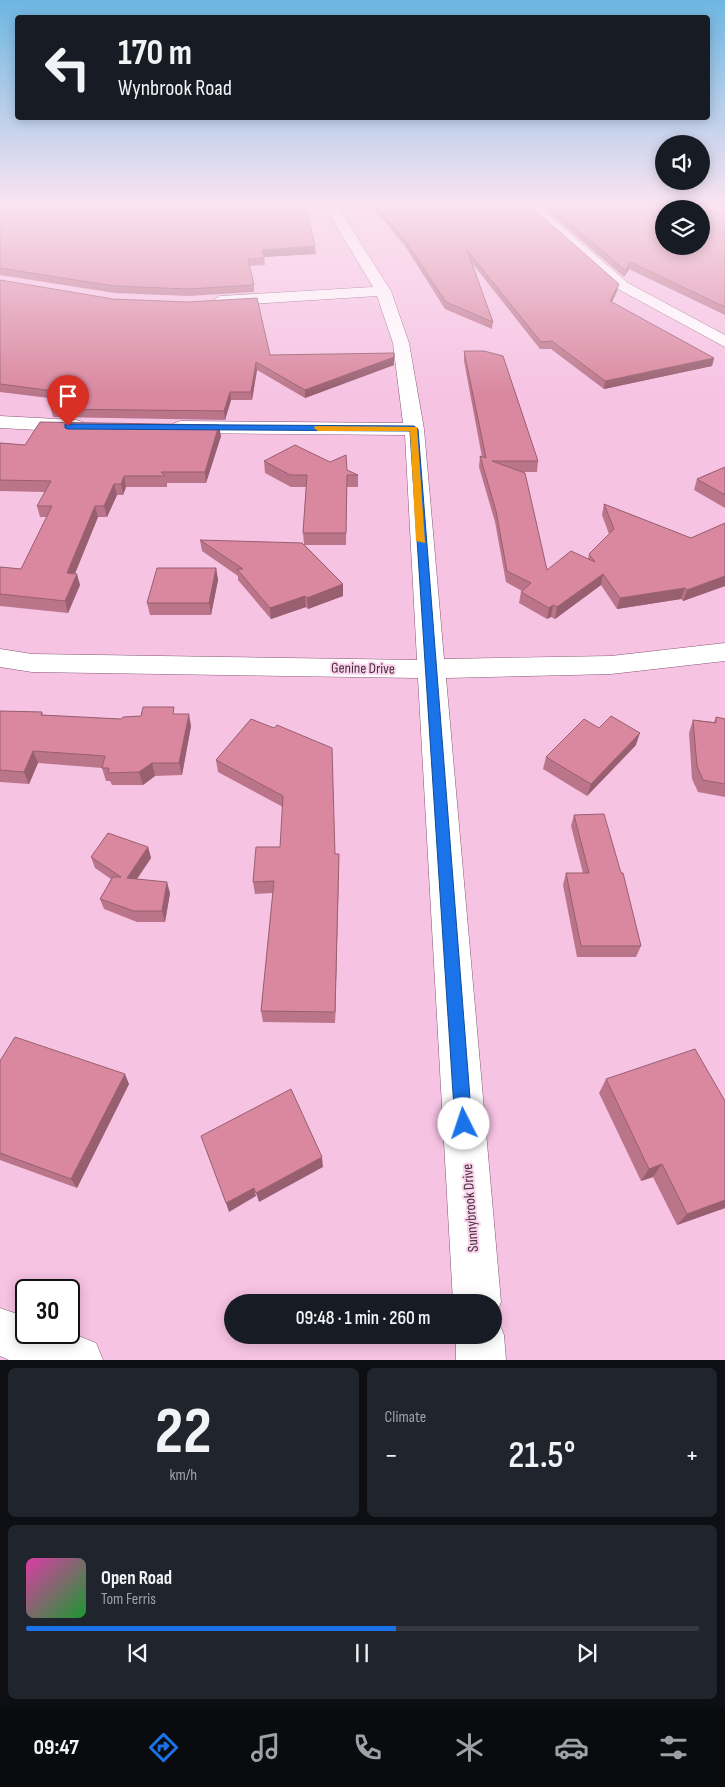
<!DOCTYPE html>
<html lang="en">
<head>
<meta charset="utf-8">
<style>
	body { margin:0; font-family:"Sofia Sans Condensed",sans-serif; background:#20242c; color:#f1f3f6; height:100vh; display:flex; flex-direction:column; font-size:19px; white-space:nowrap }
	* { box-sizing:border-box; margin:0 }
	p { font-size:16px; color:#9ea1a6 }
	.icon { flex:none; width:28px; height:28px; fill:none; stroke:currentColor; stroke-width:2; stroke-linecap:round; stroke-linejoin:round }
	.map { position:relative; height:1360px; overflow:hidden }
	.side { display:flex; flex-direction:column; gap:8px; padding:8px; background:#0d0f14; flex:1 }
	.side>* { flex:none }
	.hud { position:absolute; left:15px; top:15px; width:695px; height:105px; border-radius:5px; box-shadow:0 2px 12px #0003; background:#171b24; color:#f1f3f6; overflow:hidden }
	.fabs { position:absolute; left:655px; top:135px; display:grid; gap:10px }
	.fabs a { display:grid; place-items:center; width:55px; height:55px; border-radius:50%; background:#171b24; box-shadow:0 2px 12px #0003; font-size:25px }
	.speed { position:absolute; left:15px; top:1279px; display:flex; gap:10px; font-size:25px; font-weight:700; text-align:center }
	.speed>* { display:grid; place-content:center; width:65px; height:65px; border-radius:50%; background:#171b24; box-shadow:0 2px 12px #0003; line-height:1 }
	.speed .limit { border:2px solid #111; border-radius:8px; background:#fff; color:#111 }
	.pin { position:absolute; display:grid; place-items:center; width:42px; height:42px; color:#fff; margin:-51px -21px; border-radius:50% 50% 50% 0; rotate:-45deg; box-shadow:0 0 5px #0007 }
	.pin .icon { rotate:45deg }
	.me { position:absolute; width:55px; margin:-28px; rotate:356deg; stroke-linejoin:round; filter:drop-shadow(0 0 4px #0008) }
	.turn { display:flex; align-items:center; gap:18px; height:105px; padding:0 20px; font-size:22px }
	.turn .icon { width:65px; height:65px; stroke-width:2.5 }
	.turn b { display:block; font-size:35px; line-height:42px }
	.big { font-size:38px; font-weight:600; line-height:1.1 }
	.side .widget { flex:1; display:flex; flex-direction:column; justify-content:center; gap:8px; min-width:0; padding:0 18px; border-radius:8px; background:#20242c }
	.side .dial { align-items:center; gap:0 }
	.dial b { font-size:65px; line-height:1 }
	.song { display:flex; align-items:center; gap:15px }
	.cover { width:60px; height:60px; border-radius:8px; background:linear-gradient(135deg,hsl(320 70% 55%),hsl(130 70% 35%)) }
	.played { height:5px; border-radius:2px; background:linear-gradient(90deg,#1a73e8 55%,#363941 55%) }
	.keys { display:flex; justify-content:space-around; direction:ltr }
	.heat { display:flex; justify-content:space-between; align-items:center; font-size:28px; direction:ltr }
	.side .tiles { flex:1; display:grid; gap:8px; grid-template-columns:1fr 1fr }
	.widget:last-child { grid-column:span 2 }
	.trip { position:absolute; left:224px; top:1294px; width:278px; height:50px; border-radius:25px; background:#171b24; box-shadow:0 2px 12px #0003; font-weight:600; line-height:50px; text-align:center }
	.dock { display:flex; height:80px; justify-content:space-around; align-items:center; background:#090b0e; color:#9ea1a6 }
	.dock .icon { width:35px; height:35px }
	.dock .current { color:#1a73e8 }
	.dock b { font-size:22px; color:#f1f3f6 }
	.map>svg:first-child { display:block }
</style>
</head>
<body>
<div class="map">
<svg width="725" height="1360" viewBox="0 0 725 1360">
	<rect width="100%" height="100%" fill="#f6c3e3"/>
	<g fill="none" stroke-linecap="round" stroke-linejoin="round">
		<defs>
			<g id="minor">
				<polygon points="305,204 336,204 391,291 409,343 424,429 444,659 611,656 725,643 725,661 611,674 446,678 501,1302 495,1317 497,1318 504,1335 506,1360 456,1360 456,1335 492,1335 492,1302 453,1302 418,678 32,672 0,667 0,649 32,654 417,660 405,435 181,433 174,431 171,427 174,423 181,421 403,423 393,343 377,296 220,306 212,301 220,296 373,287 327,210 268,214 262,210 268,206"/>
				<polygon points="523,204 536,204 628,283 725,335 725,347 618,289"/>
				<polygon points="0,416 76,420 83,422 86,426 83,430 76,432 0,428"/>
				<polygon points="0,1308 26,1317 26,1332 69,1332 96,1343 103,1360 9,1360 0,1356"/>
			</g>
		</defs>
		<use href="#minor" stroke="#855975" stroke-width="1"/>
		<use href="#minor" fill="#fff" fill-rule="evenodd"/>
	</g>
	<g fill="#bb758a">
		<polygon points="0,204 316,254 264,257 265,265 249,266 254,285 254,292 189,296 115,293 0,275"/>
		<polygon points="187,204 277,204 238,205"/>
		<polygon points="370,204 528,204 617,291 612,302 714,358 712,366 604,389 551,349 540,349 472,263 493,322 492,329 445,309 405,246"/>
		<polygon points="539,204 725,204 725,315 629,269 624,277"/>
		<polygon points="0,280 270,355 394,357 394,365 305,398 257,370 252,400 231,400 225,420 53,417 51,409 57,399 0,392"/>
		<polygon points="464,351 538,461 537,472 522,472 547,570 588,559 589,554 609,534 602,515 604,504 691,538 725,523 725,586 683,601 681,599 617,609 601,585 555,619 551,617 547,619 519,603 521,592 522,591 506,582 495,522 479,467 480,456 482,457 464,361"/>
		<polygon points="221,436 206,483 167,483 167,487 126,487 123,495 117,495 107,517 98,517 75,574 80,585 68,613 0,606 0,567 21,569 47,517 40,517 37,506 45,492 0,491 0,443 25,445"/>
		<polygon points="264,461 347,470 358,475 358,487 347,487 346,545 305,545 343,584 343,596 308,609 306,607 271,619 238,580 238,576 202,551 200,540 304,544 303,533 306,487 291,487 265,473"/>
		<polygon points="725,467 725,508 694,490 697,479"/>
		<polygon points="216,568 218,580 211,615 150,615 147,603"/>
		<polygon points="0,711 42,712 43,715 121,719 141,716 176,714 191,726 182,775 155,776 143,785 112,785 110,781 106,781 102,768 38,763 29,784 0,782"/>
		<polygon points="716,717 725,719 725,797 698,792 692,779 689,733 693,720 714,722"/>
		<polygon points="251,719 335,854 339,854 335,1023 263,1022 261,1011 273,893 255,894 253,882 280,847 283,807 218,772 216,760"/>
		<polygon points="599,728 636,745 587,796 543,769 546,757"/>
		<polygon points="574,815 621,873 641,946 636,957 577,957 563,885 566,873 583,873 571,826"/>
		<polygon points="148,847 151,858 137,879 170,893 165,922 137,922 104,909 100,899 111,879 95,868 91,857"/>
		<polygon points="0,1061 129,1084 77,1188 0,1160"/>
		<polygon points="606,1079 725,1101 725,1208 677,1225 653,1177 641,1181 599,1093"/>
	</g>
	<g fill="#985f70">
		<polygon points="315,246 316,254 262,257 262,250"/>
		<polygon points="630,262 629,269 624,277 626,271"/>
		<polygon points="619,284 617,291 609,308 610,301"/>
		<polygon points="394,357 394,365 305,398 305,390"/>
		<polygon points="714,358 712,366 604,389 605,381"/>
		<polygon points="256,362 257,370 252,400 251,392"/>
		<polygon points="230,392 231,400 225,420 224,411"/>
		<polygon points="219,425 221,436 206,483 205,472"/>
		<polygon points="124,476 126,487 123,495 121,484"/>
		<polygon points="114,484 117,495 107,517 104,506"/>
		<polygon points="95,506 98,517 70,585 67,573"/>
		<polygon points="216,568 218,580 211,615 209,603"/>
		<polygon points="77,574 80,585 68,613 65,601"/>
		<polygon points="603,574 601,585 555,619 557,607"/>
		<polygon points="725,576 725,586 683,601 687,590"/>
		<polygon points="343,584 343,596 308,609 307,598"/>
		<polygon points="685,588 681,599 617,609 620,598"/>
		<polygon points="305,596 306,607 271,619 270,608"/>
		<polygon points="553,605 551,617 547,619 549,608"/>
		<polygon points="189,714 191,726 182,775 179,763"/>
		<polygon points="640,733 636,745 587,796 591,784"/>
		<polygon points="33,751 38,763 29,784 24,772"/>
		<polygon points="152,763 155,776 143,785 139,772"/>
		<polygon points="148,847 151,858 130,889 127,878"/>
		<polygon points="339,854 339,866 335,1023 335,1012"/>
		<polygon points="167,882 170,893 165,922 162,911"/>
		<polygon points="125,1074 129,1084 77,1188 71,1179"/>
		<polygon points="322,1157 323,1167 259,1202 256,1193"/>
		<polygon points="662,1164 653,1177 641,1181 649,1169"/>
		<polygon points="254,1188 256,1196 229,1212 226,1203"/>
		<polygon points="725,1200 725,1208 677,1225 687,1214"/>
	</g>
	<g fill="#d988a0" stroke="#985f70" fill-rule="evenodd">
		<polygon points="0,204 144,204 214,209 305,206 315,246 262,250 264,258 248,259 254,285 188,289 114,286 0,268"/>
		<polygon points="375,204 528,204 619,284 610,301 714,358 605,381 552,341 541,342 467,250 493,322 446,302 405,240"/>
		<path d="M547 204H725V307L630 262 626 271ZM664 209H701V246H664Z"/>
		<polygon points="0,280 113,299 188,302 257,298 270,355 394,353 394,357 305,390 256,362 251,392 230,392 224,411 51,409 61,392 0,384"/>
		<polygon points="464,351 484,351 503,356 538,461 492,461 525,473 547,570 571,551 595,562 589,554 614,529 604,504 691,538 725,523 725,576 687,590 685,588 620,598 603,574 557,607 553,605 549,608 521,592 531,583 507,571 496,511 480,456 486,458"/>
		<polygon points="40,422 219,425 205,472 161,472 165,476 124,476 121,484 114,484 104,506 95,506 67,573 77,574 65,601 0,594 0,567 21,569 52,506 37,506 51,481 0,480 0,443 25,445"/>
		<polygon points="295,445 330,462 346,455 347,470 358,475 347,475 346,533 303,533 307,475 290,475 264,461"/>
		<polygon points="725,467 725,495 697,479"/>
		<polygon points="200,540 302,543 343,584 307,598 305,596 270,608 237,569 243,569"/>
		<polygon points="157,568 216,568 209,603 147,603"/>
		<polygon points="143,707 174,707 173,714 189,714 179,763 152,763 139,772 108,773 109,768 102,768 105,756 33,751 24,772 0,770 0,711 42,712 41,715 121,719 123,717 141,716"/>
		<polygon points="611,716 640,733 591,784 546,757 584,719 599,728"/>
		<polygon points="716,717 725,719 725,784 703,780 697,766 693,720 716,723"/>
		<polygon points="251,719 274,728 277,725 332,748 335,854 339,854 335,1012 261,1011 274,881 253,882 256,847 280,847 283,796 216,760"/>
		<polygon points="604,814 621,873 623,873 641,946 581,946 566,873 589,873 574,815"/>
		<polygon points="108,833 148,847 127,878 167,882 162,911 134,911 100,899 113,877 121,877 91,857"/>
		<polygon points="15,1037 125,1074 71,1179 0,1153 0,1061"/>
		<polygon points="695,1049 725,1101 725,1200 687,1214 662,1164 649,1169 606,1079"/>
		<polygon points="291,1089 322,1157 256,1193 254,1188 226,1203 201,1136"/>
	</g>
	<linearGradient id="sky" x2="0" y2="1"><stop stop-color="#6db6e2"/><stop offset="0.52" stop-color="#fbe4f2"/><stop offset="1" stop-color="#fbe4f2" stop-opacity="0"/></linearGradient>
	<rect width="725" height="394" fill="url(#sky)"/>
	<polygon fill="#1a73e8" stroke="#114b97" points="65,424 414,426 418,429 472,1124 470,1131 464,1133 458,1131 455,1124 410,431 68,429 65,428"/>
	<polygon fill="#f59e0b" points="315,426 417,427 425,543 416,541 410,431 318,431 314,428"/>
	<g text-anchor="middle" stroke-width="4" stroke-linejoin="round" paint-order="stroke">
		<g font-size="15" fill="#45303d" stroke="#fdd4ed">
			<text transform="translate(363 668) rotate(1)" y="5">Genine Drive</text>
			<text transform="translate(470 1208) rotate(-94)" y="5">Sunnybrook Drive</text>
		</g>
	</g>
</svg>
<div class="fabs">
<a><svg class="icon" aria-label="sound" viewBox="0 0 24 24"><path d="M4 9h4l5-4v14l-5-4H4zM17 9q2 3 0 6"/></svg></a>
<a><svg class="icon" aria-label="layers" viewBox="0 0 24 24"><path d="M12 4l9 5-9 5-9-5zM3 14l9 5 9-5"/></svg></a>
</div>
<div class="speed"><div class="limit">30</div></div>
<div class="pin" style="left:68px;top:426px;background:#d93025"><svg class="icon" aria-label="arrive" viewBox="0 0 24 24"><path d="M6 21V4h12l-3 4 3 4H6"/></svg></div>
<svg class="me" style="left:464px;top:1124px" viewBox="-20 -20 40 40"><circle r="19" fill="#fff"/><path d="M0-13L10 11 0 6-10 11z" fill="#1a73e8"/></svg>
<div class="trip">09:48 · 1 min · 260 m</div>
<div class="hud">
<div class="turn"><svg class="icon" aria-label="left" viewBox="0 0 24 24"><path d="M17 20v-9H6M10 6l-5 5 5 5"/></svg><div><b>170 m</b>Wynbrook Road</div></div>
</div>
</div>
<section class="side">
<div class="tiles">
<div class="widget dial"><b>22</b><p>km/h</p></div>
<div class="widget"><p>Climate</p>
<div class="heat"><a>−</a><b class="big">21.5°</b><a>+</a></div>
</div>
<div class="widget">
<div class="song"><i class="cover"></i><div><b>Open Road</b><p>Tom Ferris</p></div></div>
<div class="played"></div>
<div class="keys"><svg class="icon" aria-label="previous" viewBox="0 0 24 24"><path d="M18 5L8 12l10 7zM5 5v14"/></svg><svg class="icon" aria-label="pause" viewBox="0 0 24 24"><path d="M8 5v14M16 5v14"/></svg><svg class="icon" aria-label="next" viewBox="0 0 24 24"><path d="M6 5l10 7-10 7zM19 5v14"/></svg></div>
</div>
</div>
</section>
<nav class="dock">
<b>09:47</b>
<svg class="icon current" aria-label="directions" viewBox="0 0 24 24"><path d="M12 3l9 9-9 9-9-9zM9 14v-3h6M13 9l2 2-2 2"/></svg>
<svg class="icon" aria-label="music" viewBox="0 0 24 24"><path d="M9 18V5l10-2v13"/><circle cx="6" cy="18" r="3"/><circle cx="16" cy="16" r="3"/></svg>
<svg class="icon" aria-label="phone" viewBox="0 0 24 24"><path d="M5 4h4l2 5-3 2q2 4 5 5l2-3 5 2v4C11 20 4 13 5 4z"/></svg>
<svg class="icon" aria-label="climate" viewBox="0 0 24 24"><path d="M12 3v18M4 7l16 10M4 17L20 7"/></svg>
<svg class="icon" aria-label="car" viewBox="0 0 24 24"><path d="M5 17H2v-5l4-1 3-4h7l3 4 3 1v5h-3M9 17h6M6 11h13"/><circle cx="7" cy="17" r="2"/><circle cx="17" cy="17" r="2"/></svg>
<svg class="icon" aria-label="filters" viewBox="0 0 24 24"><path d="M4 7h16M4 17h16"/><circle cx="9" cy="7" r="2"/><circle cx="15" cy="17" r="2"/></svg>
</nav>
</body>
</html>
